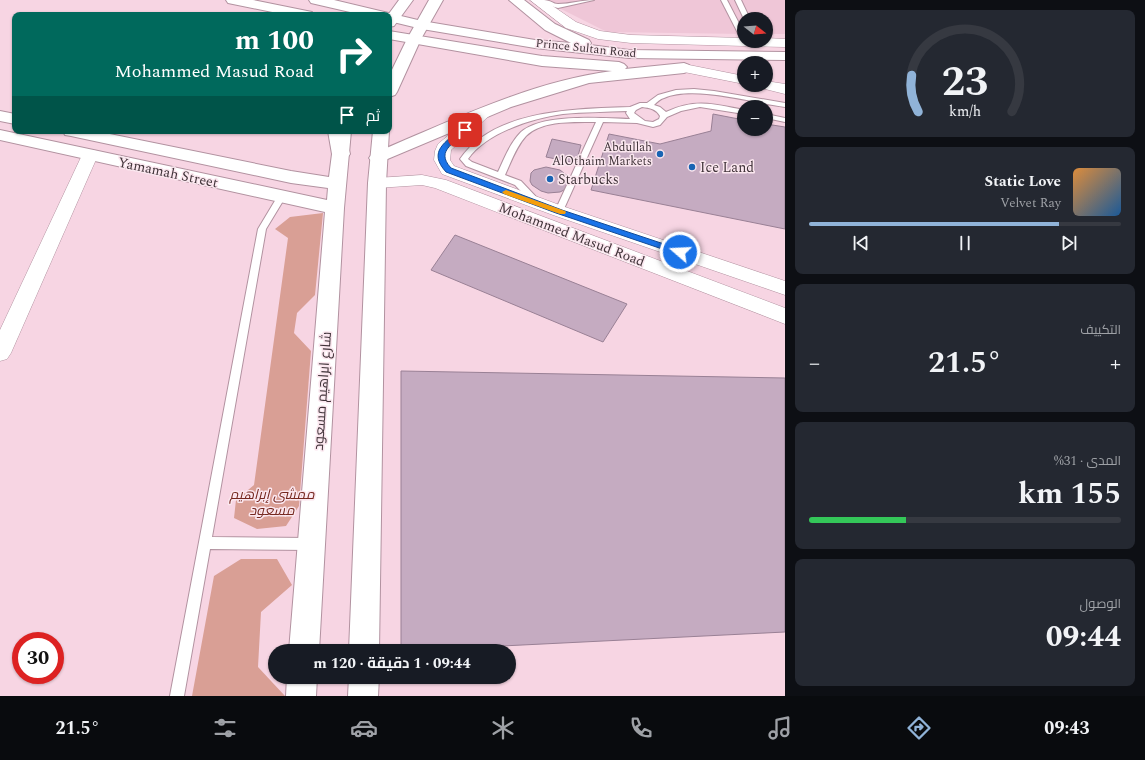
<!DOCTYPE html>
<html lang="ar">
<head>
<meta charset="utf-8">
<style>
	body { margin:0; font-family:Spectral,Cairo,serif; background:#242831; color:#f1f3f6; direction:rtl; height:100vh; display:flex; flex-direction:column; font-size:15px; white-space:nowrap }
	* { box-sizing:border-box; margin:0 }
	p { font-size:13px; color:#9ea1a6 }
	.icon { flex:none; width:22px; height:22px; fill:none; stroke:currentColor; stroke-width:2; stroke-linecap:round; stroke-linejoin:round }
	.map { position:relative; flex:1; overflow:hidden; direction:ltr }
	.drawer { display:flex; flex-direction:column; gap:10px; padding:10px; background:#0d0f14; width:360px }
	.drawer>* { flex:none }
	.hud { position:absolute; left:12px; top:12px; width:380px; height:122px; border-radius:8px; box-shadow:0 1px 3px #0004; direction:rtl; background:#00695c; color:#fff; overflow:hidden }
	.needle { width:26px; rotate:107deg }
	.tools { position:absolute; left:737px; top:12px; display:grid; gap:8px }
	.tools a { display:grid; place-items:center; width:36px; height:36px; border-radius:50%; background:#171b24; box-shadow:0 1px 3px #0004; font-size:20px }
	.speed { position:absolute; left:12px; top:632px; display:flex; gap:8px; font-size:20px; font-weight:700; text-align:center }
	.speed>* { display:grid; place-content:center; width:52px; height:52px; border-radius:50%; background:#171b24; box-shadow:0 1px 3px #0004; line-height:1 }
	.speed .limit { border:6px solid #d22; background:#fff; color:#111 }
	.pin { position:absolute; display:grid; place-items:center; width:34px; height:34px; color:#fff; margin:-17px; border-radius:8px; box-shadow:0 2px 6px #0006 }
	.me { position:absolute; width:44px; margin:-22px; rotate:289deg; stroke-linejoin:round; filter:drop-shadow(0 0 3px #0008) }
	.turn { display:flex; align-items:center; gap:14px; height:84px; padding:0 12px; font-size:18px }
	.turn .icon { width:52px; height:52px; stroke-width:2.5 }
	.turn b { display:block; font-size:28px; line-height:34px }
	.then { display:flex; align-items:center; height:38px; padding:0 12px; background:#0003; gap:8px; font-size:15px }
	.big { font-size:30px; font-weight:700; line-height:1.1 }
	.drawer .tile { flex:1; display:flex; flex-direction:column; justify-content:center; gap:6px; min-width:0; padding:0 14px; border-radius:8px; background:#242831 }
	.drawer .dial { align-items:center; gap:0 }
	.dial svg { height:104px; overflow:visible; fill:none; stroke:#363941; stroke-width:7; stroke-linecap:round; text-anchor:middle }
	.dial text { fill:#f1f3f6; stroke:none }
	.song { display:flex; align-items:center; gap:12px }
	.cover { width:48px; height:48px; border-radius:6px; background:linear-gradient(135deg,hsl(30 70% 55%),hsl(210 70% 35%)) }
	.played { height:4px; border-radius:2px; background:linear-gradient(90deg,#90b3d8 80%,#363941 80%) }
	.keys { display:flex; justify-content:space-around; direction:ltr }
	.heat { display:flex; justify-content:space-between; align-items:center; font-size:22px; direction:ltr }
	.charge { height:6px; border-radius:3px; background:linear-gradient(90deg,#34c759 31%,#363941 0) }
	.trip { position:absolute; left:268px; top:644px; width:248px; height:40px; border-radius:20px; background:#171b24; box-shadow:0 1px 3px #0004; font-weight:700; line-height:40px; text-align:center; direction:rtl }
	.tab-bar { display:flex; height:64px; justify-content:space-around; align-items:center; background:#090b0e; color:#9ea1a6 }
	.tab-bar .icon { width:28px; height:28px }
	.tab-bar .on { color:#90b3d8 }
	.tab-bar b { font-size:18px; color:#f1f3f6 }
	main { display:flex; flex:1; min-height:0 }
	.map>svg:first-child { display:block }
</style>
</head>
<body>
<main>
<section class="drawer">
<div class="tile dial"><svg viewBox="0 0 100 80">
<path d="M14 69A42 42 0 1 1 86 69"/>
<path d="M14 69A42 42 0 0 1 9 41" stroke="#90b3d8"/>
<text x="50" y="56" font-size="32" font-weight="700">23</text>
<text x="50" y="72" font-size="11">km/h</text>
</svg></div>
<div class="tile">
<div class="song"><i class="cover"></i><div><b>Static Love</b><p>Velvet Ray</p></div></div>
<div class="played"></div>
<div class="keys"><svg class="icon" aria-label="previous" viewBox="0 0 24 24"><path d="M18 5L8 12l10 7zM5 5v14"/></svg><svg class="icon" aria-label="pause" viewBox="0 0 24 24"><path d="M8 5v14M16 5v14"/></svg><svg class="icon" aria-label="next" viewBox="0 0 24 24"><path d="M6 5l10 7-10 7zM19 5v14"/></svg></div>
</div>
<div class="tile"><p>التكييف</p>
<div class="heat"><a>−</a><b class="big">21.5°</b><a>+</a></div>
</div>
<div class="tile"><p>المدى · 31%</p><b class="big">155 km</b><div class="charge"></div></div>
<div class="tile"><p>الوصول</p><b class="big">09:44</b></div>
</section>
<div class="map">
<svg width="785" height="696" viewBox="0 0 785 696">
	<rect width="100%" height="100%" fill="#f7d5e3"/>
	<polygon fill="#efc6d7" points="543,0 785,0 785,34 766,34 766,19 744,19 744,34 607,32"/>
	<g fill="#d99f95">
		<polygon points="323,213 315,295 297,313 294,333 311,351 299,506 286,526 257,529 234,518 236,500 254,485 288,238 275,229 290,217"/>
		<polygon points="241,559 277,559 292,585 261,612 258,667 285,696 192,696 214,576"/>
	</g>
	<g fill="#c5abc1" stroke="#998095">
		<polygon points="713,114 744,120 744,129 766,129 766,124 785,127 785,229 591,190 609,134 660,144 711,131"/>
		<polygon points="552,139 581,145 576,163 546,157"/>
		<polygon points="546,167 560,170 569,177 570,181 566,189 560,192 548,193 541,191 532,185 530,181 531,173 534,170"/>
		<polygon points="455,235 627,304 603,342 431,270"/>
		<polygon points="401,371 785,378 785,632 401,651"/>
	</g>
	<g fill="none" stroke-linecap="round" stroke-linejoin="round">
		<defs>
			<g id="service">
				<path d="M543 0C551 0 553 4 558 4 570 4 582 0 594 0L558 8 551 6Z"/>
				<polygon points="721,0 727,0 744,33 744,41 741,39"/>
				<polygon points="735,0 741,0 750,19 744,19"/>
				<path d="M694 89 714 91 785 103V107C753 103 694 85 664 98 660 99 657 102 654 105L660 107 666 112C695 98 714 104 744 110V114L700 107 681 111 667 117 660 125 653 127 637 123 603 122 563 211 559 214 555 211 596 122C574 122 542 120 526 136 516 147 511 162 505 175L521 181 540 201 541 203 540 205H534L515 185 466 166 460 159C494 109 576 109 630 107L640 103H647L658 95 676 90ZM642 107C650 108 656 109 660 116L659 119 653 122 645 121 634 113 636 110ZM627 111 626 113 630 119C603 118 542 113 521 132 510 143 504 159 498 172L472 162 468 159C486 133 532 118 563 114 584 112 606 112 627 111Z"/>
				<polygon points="766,114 785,118 785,122 766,118"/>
				<polygon points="282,193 286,196 266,229 212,537 311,538 315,540 317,544 315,548 311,550 210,549 184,696 170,696 258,229 279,194"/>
			</g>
			<g id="minor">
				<polygon points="530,0 544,0 576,22 600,31 631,35 744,38 744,41 766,41 766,38 785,39 785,47 631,43 598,39 566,28"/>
				<polygon points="684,64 744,76 744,84 679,71 677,68 679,65"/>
				<polygon points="766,81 785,84 785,94 761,88 759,85 766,85"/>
				<polygon points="485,107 490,109 493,112 490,115 451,150 450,160 454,166 565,207 785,281 785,295 553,215 442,174 434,160 435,151 438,144 480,109"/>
				<polygon points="90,150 96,151 98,155 11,353 7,359 0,361 0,330 82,155 84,151"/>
				<polygon points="422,175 446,180 785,308 785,324 435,188 422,185 377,188 371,187 368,183 371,179 377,178"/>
			</g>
			<g id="secondary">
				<polygon points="399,0 413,0 394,26 389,27 389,15 388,15"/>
				<polygon points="429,0 443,0 421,39 397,92 395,95 389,97 389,76 407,39"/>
				<polygon points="0,111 15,114 15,124 0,121"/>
				<polygon points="0,130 327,200 328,188 291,183 71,136 65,135 63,131 95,131 291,171 329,177 335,131 351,131 344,208 319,651 289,651 325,212 0,140"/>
				<polygon points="373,131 389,131 386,183 379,651 349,651 368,183"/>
				<polygon points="287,677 317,677 316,696 286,696"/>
				<polygon points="349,677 379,677 378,696 348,696"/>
			</g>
			<g id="primary">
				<polygon points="226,0 253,0 307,11 312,12 314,15 287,15 228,3"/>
				<polygon points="309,0 334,0 422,21 535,40 571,43 545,30 509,0 524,0 555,24 589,40 591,43 590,45 629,50 785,52 785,60 629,58 535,48 422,29 389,21 389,15 363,15 311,3"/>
				<path d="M389 31 542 56 619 62 624 64 627 67 625 69 684 63 689 65 692 68 689 71 684 73 589 83 511 107 378 163 372 162 369 158 372 154C449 122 528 82 612 71L542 66 389 39Z"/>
				<polygon points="328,131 344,131 350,154 347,158 341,159 335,158 332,154"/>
			</g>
		</defs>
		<use href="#service" stroke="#b292a0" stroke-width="2"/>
		<use href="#minor" stroke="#b292a0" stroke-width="1"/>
		<use href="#secondary" stroke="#b292a0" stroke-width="2"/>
		<use href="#primary" stroke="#b292a0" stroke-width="2"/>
		<use href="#service" fill="#fff" fill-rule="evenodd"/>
		<use href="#minor" fill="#fff" fill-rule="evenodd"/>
		<use href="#secondary" fill="#fff" fill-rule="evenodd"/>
		<use href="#primary" fill="#fff" fill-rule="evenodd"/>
	</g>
	<path fill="#1a73e8" stroke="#114b97" d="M462 128 468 130C457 142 434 150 451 168L562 210 682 250 684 252 682 254H677L556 213 446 172C427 151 446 142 462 128Z"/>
	<polygon fill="#f59e0b" points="506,190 565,211 566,212 565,214 560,214 504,194 502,192"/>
	<g fill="#1964b3" stroke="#fbe7ef" stroke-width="1.5">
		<circle cx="660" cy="154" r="4"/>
		<circle cx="692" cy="167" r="4"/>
		<circle cx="550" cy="179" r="4"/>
	</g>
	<g text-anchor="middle" stroke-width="3" stroke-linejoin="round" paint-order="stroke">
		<g font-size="12" fill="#403339" stroke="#fbe7ef">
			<text transform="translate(586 48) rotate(6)" y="4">Prince Sultan Road</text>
		</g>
		<g font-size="12" fill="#403339" stroke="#fbe7ef" text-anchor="end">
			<text x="652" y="151">Abdullah<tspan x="652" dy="14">AlOthaim Markets</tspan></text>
		</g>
		<g font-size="14" fill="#403339" stroke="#fbe7ef" text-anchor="start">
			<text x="700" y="172">Ice Land</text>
			<text x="558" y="184">Starbucks</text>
		</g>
		<g font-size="14" fill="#403339" stroke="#fbe7ef">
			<text transform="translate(168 172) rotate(12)" y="5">Yamamah Street</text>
			<text transform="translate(572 234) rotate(21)" y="5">Mohammed Masud Road</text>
			<text transform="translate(322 391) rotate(-86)" y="5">شارع ابراهيم مسعود</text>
		</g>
		<g font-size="14" font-style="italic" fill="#75271e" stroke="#fbe7ef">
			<text x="272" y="499">ممشى إبراهيم<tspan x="272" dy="16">مسعود</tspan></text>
		</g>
	</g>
</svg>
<div class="tools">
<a><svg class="needle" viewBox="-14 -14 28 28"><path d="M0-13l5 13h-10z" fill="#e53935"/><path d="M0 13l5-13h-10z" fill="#9ea1a6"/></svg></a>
<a>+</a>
<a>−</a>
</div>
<div class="speed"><div class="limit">30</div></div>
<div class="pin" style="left:465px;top:130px;background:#d93025"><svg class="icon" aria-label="arrive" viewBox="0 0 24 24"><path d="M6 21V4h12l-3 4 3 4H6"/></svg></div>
<svg class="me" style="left:680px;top:252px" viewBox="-20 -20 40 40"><circle r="17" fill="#1a73e8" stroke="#fff" stroke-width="3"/><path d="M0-11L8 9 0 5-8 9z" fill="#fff"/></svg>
<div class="trip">09:44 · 1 دقيقة · 120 m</div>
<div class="hud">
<div class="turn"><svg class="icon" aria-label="right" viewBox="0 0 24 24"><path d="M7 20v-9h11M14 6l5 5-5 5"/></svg><div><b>100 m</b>Mohammed Masud Road</div></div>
<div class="then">ثم<svg class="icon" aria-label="arrive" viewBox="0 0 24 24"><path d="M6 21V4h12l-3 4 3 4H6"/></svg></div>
</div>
</div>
</main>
<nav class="tab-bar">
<b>09:43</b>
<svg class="icon on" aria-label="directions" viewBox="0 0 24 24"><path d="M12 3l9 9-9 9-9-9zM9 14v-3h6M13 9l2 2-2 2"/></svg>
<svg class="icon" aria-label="music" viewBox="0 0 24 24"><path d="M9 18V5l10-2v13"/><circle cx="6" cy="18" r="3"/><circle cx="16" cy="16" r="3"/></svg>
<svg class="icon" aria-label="phone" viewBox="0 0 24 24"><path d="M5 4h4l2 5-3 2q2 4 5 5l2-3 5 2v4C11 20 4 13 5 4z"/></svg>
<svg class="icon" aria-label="climate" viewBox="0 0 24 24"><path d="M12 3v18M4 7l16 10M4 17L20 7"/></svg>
<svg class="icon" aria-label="car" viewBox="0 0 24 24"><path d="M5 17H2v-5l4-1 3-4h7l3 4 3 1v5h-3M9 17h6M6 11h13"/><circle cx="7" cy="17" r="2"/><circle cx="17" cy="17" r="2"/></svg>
<svg class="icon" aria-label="filters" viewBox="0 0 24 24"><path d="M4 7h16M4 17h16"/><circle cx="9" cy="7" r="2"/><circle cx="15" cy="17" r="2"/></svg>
<b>21.5°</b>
</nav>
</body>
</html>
